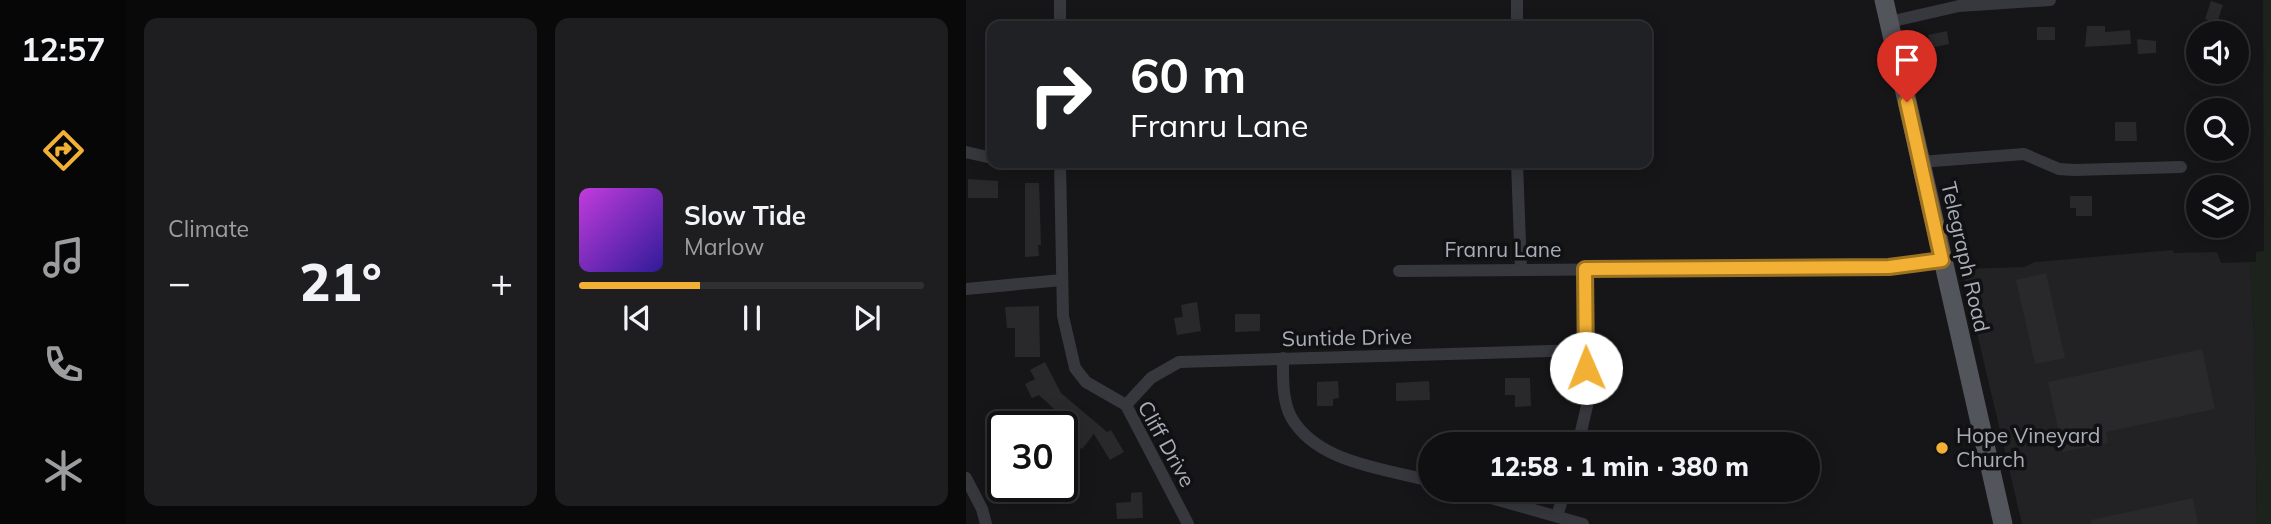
<!DOCTYPE html>
<html lang="en">
<head>
<meta charset="utf-8">
<style>
	body { margin:0; font-family:Mulish,sans-serif; background:#1e1e20; color:#f1f3f6; height:100vh; display:flex; flex-direction:column; font-size:26px; white-space:nowrap }
	* { box-sizing:border-box; margin:0 }
	p { font-size:23px; color:#9c9d9f }
	.icon { flex:none; width:38px; height:38px; fill:none; stroke:currentColor; stroke-width:2; stroke-linecap:round; stroke-linejoin:round }
	.map { position:relative; flex:1; overflow:hidden }
	.sheet { display:flex; flex-direction:column; gap:18px; padding:18px; background:#09090a; width:840px }
	.sheet>* { flex:none }
	.top-card { position:absolute; left:21px; top:21px; width:665px; height:147px; border-radius:14px; box-shadow:0 4px 18px #0003,0 0 0 2px #303032; background:#202124; color:#fff; overflow:hidden }
	.fabs { position:absolute; left:1220px; top:21px; display:grid; gap:14px }
	.fabs a { display:grid; place-items:center; width:63px; height:63px; border-radius:50%; background:#101012; box-shadow:0 4px 18px #0003,0 0 0 2px #303032; font-size:35px }
	.speed { position:absolute; left:21px; top:411px; display:flex; gap:14px; font-size:35px; font-weight:700; text-align:center }
	.speed>* { display:grid; place-content:center; width:91px; height:91px; border-radius:50%; background:#101012; box-shadow:0 4px 18px #0003,0 0 0 2px #303032; line-height:1 }
	.speed .limit { border:4px solid #111; border-radius:10px; background:#fff; color:#111 }
	.pin { position:absolute; display:grid; place-items:center; width:60px; height:60px; color:#fff; margin:-72px -30px; border-radius:50% 50% 50% 0; rotate:-45deg; box-shadow:0 0 7px #0007 }
	.pin .icon { rotate:45deg }
	.me { position:absolute; width:77px; margin:-38px; rotate:359deg; stroke-linejoin:round; filter:drop-shadow(0 0 5px #0008) }
	.turn { display:flex; align-items:center; gap:24px; height:147px; padding:0 28px; font-size:32px }
	.turn .icon { width:91px; height:91px; stroke-width:2.5 }
	.turn b { display:block; font-size:49px; line-height:60px }
	.big { font-size:52px; font-weight:800; line-height:1.1 }
	.sheet .card { flex:1; display:flex; flex-direction:column; justify-content:center; gap:10px; min-width:0; padding:0 24px; border-radius:14px; background:#1e1e20 }
	.song { display:flex; align-items:center; gap:21px }
	.cover { width:84px; height:84px; border-radius:10px; background:linear-gradient(135deg,hsl(290 70% 55%),hsl(250 70% 35%)) }
	.played { height:7px; border-radius:4px; background:linear-gradient(90deg,#f2b134 35%,#303032 35%) }
	.keys { display:flex; justify-content:space-around; direction:ltr }
	.heat { display:flex; justify-content:space-between; align-items:center; font-size:38px; direction:ltr }
	.sheet .tiles { flex:1; display:grid; gap:18px; grid-template-columns:repeat(2,1fr) }
	.trip { position:absolute; left:452px; top:432px; width:402px; height:70px; border-radius:35px; background:#101012; box-shadow:0 4px 18px #0003,0 0 0 2px #303032; font-weight:800; line-height:70px; text-align:center }
	main { display:flex; flex:1; min-height:0 }
	.tabs { display:flex; flex-direction:column; width:126px; justify-content:space-around; align-items:center; background:#060607; color:#9c9d9f }
	.tabs .icon { width:49px; height:49px }
	.tabs .on { color:#f2b134 }
	.tabs b { font-size:32px; color:#f1f3f6 }
	.map>svg:first-child { display:block }
</style>
</head>
<body>
<main>
<nav class="tabs">
<b>12:57</b>
<svg class="icon on" aria-label="directions" viewBox="0 0 24 24"><path d="M12 3l9 9-9 9-9-9zM9 14v-3h6M13 9l2 2-2 2"/></svg>
<svg class="icon" aria-label="music" viewBox="0 0 24 24"><path d="M9 18V5l10-2v13"/><circle cx="6" cy="18" r="3"/><circle cx="16" cy="16" r="3"/></svg>
<svg class="icon" aria-label="phone" viewBox="0 0 24 24"><path d="M5 4h4l2 5-3 2q2 4 5 5l2-3 5 2v4C11 20 4 13 5 4z"/></svg>
<svg class="icon" aria-label="climate" viewBox="0 0 24 24"><path d="M12 3v18M4 7l16 10M4 17L20 7"/></svg>
</nav>
<section class="sheet">
<div class="tiles">
<div class="card"><p>Climate</p>
<div class="heat"><a>−</a><b class="big">21°</b><a>+</a></div>
</div>
<div class="card">
<div class="song"><i class="cover"></i><div><b>Slow Tide</b><p>Marlow</p></div></div>
<div class="played"></div>
<div class="keys"><svg class="icon" aria-label="previous" viewBox="0 0 24 24"><path d="M18 5L8 12l10 7zM5 5v14"/></svg><svg class="icon" aria-label="pause" viewBox="0 0 24 24"><path d="M8 5v14M16 5v14"/></svg><svg class="icon" aria-label="next" viewBox="0 0 24 24"><path d="M6 5l10 7-10 7zM19 5v14"/></svg></div>
</div>
</div>
</section>
<div class="map">
<svg width="1305" height="524" viewBox="0 0 1305 524">
	<rect width="100%" height="100%" fill="#161618"/>
	<polygon fill="#222225" points="1207,250 1208,253 1251,252 1255,263 1284,262 1288,334 1291,524 1056,524 996,269 1058,267 1069,262"/>
	<polygon fill="#1c231d" points="1297,0 1305,0 1305,524 1291,524 1288,335 1284,262 1290,262 1290,252 1298,251"/>
	<g fill="#29292c">
		<polygon points="1245,1 1257,5 1251,23 1239,19"/>
		<polygon points="1121,26 1139,26 1139,32 1164,30 1165,44 1119,47"/>
		<rect x="1071" y="27" width="18" height="13"/>
		<polygon points="981,31 983,44 965,48 962,35"/>
		<polygon points="1171,39 1190,41 1190,53 1172,54"/>
		<polygon points="1149,122 1170,122 1171,141 1149,141"/>
		<polygon points="2,179 32,181 32,198 2,198"/>
		<polygon points="59,183 73,183 75,245 72,245 73,256 59,257"/>
		<polygon points="1104,196 1126,196 1126,216 1110,216 1110,208 1104,208"/>
		<polygon points="1080,273 1099,358 1069,364 1050,280"/>
		<polygon points="231,302 235,331 211,335 208,318 217,317 215,305"/>
		<polygon points="73,306 74,357 49,357 49,328 41,328 39,307"/>
		<polygon points="269,314 294,314 294,331 269,332"/>
		<polygon points="1236,349 1249,409 1140,432 1142,443 1097,452 1082,382"/>
		<polygon points="79,362 95,393 141,432 145,430 158,452 144,460 128,434 116,449 103,440 111,430 73,395 66,398 59,384 69,379 64,370"/>
		<polygon points="539,378 564,378 565,406 549,407 549,395 539,395"/>
		<polygon points="372,381 373,398 367,399 367,406 351,406 351,382"/>
		<polygon points="463,381 464,400 430,401 430,383"/>
		<polygon points="176,492 177,518 151,519 150,503 165,502 165,493"/>
		<polygon points="1227,498 1232,524 1125,524 1125,520"/>
	</g>
	<g fill="none" stroke-linecap="round" stroke-linejoin="round">
		<g stroke="#37383d" stroke-width="12">
			<polyline points="94,0 94,26"/>
			<polyline points="923,22 993,6 1084,0"/>
			<polyline points="551,26 551,0"/>
			<polyline points="0,152 26,158"/>
			<polyline points="954,162 1058,154 1093,169 1108,170 1215,167"/>
			<polyline points="94,163 97,316 109,368 120,382 160,405 222,524"/>
			<polyline points="551,163 555,270"/>
			<polyline points="433,271 923,267 976,260"/>
			<polyline points="0,289 96,280"/>
			<path d="M317 358C317 377 316 400 325 417 351 463 417 468 464 481"/>
			<polyline points="160,405 185,378 213,362 619,350"/>
			<polyline points="612,444 621,406 619,269"/>
			<polyline points="0,478 16,509 20,524"/>
			<polyline points="497,490 617,524"/>
			<polyline points="591,516 599,490"/>
		</g>
		<polyline stroke="#53555c" stroke-width="19" points="918,0 1037,524"/>
	</g>
	<g fill="none" stroke-linecap="round" stroke-linejoin="round">
		<defs>
			<polyline id="route" points="620,368 619,269 923,267 976,260 941,102"/>
		</defs>
		<use href="#route" stroke="#9d7322" stroke-width="18"/>
		<use href="#route" stroke="#f2b134" stroke-width="12"/>
	</g>
	<circle fill="#f2b134" stroke="#111113" stroke-width="2.5" cx="976" cy="448" r="7"/>
	<g text-anchor="middle" stroke-width="7" stroke-linejoin="round" paint-order="stroke">
		<g font-size="21" fill="#a8adb8" stroke="#111113">
			<text x="537" y="257">Franru Lane</text>
			<text transform="translate(999 257) rotate(77)" y="7">Telegraph Road</text>
			<text transform="translate(381 338) rotate(-1)" y="7">Suntide Drive</text>
			<text transform="translate(200 444) rotate(61)" y="7">Cliff Drive</text>
		</g>
		<g font-size="21" fill="#a8adb8" stroke="#111113" text-anchor="start">
			<text x="990" y="443">Hope Vineyard<tspan x="990" dy="24">Church</tspan></text>
		</g>
	</g>
</svg>
<div class="fabs">
<a><svg class="icon" aria-label="sound" viewBox="0 0 24 24"><path d="M4 9h4l5-4v14l-5-4H4zM17 9q2 3 0 6"/></svg></a>
<a><svg class="icon" aria-label="search" viewBox="0 0 24 24"><circle cx="10" cy="10" r="6"/><path d="M15 15l6 6"/></svg></a>
<a><svg class="icon" aria-label="layers" viewBox="0 0 24 24"><path d="M12 4l9 5-9 5-9-5zM3 14l9 5 9-5"/></svg></a>
</div>
<div class="speed"><div class="limit">30</div></div>
<div class="pin" style="left:941px;top:102px;background:#d93025"><svg class="icon" aria-label="arrive" viewBox="0 0 24 24"><path d="M6 21V4h12l-3 4 3 4H6"/></svg></div>
<svg class="me" style="left:620px;top:368px" viewBox="-20 -20 40 40"><circle r="19" fill="#fff"/><path d="M0-13L10 11 0 6-10 11z" fill="#f2b134"/></svg>
<div class="trip">12:58 · 1 min · 380 m</div>
<div class="top-card">
<div class="turn"><svg class="icon" aria-label="right" viewBox="0 0 24 24"><path d="M7 20v-9h11M14 6l5 5-5 5"/></svg><div><b>60 m</b>Franru Lane</div></div>
</div>
</div>
</main>
</body>
</html>
